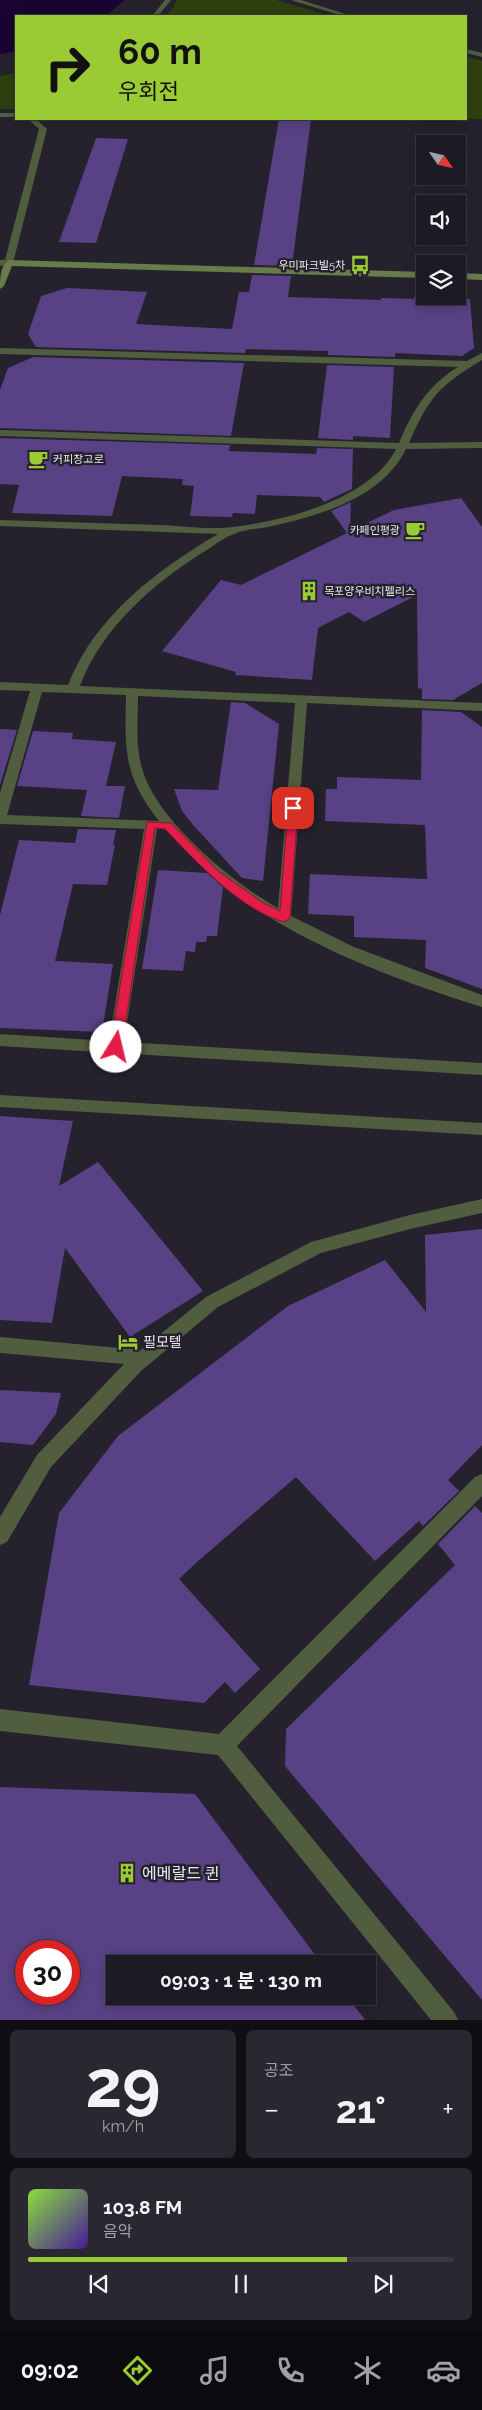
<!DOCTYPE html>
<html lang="ko">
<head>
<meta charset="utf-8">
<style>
	body { margin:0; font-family:Raleway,"Noto Sans KR",sans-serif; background:#29272f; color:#f1f3f6; height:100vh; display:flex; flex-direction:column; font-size:19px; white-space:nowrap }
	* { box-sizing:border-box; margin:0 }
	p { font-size:16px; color:#a0a1a5 }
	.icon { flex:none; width:28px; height:28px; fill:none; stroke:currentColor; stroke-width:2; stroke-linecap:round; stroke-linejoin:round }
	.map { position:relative; height:2020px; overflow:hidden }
	.panel { display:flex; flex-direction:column; gap:10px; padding:10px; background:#0f0e13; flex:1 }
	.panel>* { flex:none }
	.banner { position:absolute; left:15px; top:15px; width:452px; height:105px; border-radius:0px; box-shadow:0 2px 12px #0003,0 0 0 1px #3a3840; background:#9acb35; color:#111; overflow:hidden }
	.needle { width:32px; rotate:124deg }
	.tools { position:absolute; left:416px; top:135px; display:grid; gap:10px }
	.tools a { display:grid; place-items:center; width:50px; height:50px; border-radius:0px; background:#1c1a22; box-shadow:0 2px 12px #0003,0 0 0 1px #3a3840; font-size:25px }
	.speed { position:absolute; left:15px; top:1940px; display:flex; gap:10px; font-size:25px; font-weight:700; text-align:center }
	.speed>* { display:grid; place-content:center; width:65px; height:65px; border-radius:50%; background:#1c1a22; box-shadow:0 2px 12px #0003,0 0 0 1px #3a3840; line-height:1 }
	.speed .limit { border:8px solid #d22; background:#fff; color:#111 }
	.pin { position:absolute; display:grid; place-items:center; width:42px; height:42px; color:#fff; margin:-21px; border-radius:10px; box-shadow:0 2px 8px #0006 }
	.me { position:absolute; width:55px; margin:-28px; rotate:9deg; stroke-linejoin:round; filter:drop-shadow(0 0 4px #0008) }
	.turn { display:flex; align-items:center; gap:18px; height:105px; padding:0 20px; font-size:22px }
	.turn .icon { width:65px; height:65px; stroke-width:2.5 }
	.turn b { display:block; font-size:35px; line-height:42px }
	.big { font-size:38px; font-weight:700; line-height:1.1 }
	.panel .card { flex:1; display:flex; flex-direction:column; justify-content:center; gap:8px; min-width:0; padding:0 18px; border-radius:8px; background:#29272f }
	.panel .dial { align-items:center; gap:0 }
	.dial b { font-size:65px; line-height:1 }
	.song { display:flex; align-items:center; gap:15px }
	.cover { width:60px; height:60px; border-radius:8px; background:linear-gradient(135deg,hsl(90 70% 55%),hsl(260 70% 35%)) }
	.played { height:5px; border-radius:2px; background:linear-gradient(90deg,#9acb35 75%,#3a3840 75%) }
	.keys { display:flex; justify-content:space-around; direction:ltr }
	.heat { display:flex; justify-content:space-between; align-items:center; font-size:28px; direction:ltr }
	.panel .tiles { flex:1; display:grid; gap:10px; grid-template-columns:1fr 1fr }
	.card:last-child { grid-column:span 2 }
	.trip { position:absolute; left:106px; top:1955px; width:270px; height:50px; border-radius:0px; background:#1c1a22; box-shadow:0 2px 12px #0003,0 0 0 1px #3a3840; font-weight:700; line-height:50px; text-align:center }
	.menu { display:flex; height:80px; justify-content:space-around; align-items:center; background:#0b0a0e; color:#a0a1a5 }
	.menu .icon { width:35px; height:35px }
	.menu .selected { color:#9acb35 }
	.menu b { font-size:22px; color:#f1f3f6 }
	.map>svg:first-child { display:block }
</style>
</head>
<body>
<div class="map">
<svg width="482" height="2020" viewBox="0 0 482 2020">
	<rect width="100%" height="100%" fill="#25222d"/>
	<g fill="#2f400f">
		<polygon points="177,0 276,0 331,16 165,16 173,8"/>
		<polygon points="466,56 482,61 482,119 466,119"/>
		<polygon points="16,73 16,109 0,109 0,76"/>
	</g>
	<polygon fill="#190434" points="0,0 125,0 105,16 16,16 16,51 0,54"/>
	<g fill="#594185" fill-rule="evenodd">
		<polygon points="279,119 311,119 292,266 254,265"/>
		<polygon points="96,138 128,139 96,243 59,242"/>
		<polygon points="252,275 291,276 288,297 381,300 381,298 414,299 414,297 470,299 474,348 462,356 395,353 395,357 328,355 328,351 246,349 245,353 36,347 28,334 41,296 67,288 147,292 136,324 232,329 239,292 249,292"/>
		<polygon points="33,357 244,363 231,436 0,428 0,390 8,368"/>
		<polygon points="327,365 394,367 390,438 353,436 353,440 318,438"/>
		<polygon points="0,438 230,445 229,451 316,454 317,448 353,449 352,489 324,502 320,497 257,495 255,514 233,513 232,517 190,516 194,486 182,485 183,479 122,476 112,516 12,513 19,485 0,484"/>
		<polygon points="461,498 482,527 482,683 453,700 422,699 422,689 418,688 417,595 364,622 349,612 318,628 312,680 235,675 236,672 162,651 221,580 241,585 347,533 331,511 351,502 350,531 394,510"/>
		<polygon points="231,702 245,703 279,724 263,881 242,878 193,825 182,811 174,789 218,790"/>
		<polygon points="422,710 461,712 482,727 482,989 425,968 426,940 354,937 354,916 308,914 310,874 427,879 425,825 325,821 326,789 337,789 337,777 421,780"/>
		<polygon points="0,729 17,730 0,785"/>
		<polygon points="33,731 73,733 72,739 116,742 106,786 125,786 119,818 81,816 87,790 17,786"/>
		<polygon points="78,829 116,830 113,845 115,845 107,885 73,884 55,961 113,964 102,1032 0,1028 0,915 19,840 75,843"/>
		<polygon points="158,870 207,873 223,887 217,936 207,936 206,942 196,942 195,952 186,951 183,971 142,969"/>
		<polygon points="0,1116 73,1121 59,1186 98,1162 203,1291 130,1337 65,1248 52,1323 0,1320"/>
		<polygon points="482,1229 482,1445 448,1480 459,1491 423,1526 419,1521 375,1561 296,1477 197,1562 179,1579 260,1669 235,1693 225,1682 204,1703 29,1685 59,1513 118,1436 288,1306 385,1260 426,1312 425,1235"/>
		<polygon points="0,1390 61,1393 56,1414 33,1445 0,1442"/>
		<polygon points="475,1506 482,1513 482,2000 285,1766 286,1729 455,1565 438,1544"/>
		<path d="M0 1787 195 1794 322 1964H115V1996H347L365 2020H0ZM26 1951H69V1994H26Z"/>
	</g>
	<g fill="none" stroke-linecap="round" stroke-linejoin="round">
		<g fill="#505d3e" fill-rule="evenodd">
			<polygon points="165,0 171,0 158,16 152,16"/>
			<polygon points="291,0 301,0 352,16 343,16"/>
			<polygon points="466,49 482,53 482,57 466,53"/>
			<rect x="0" y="113" width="16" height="4"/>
			<polygon points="28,119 36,119 47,129 13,263 0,266 0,260 5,260 39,129"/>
			<path d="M0 348 467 361 482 353V360C439 386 429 397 409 443L482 442V448L406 449C382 498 321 515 272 526 260 529 246 529 234 534 224 537 214 546 205 551 154 583 102 627 80 686L482 703V711L307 703 291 916 354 947 482 995V1007C368 971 241 923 165 827L157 829 124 1042 482 1063V1075L0 1046V1034L109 1041 144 829 0 824V793L30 691 0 690V682L68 685C95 616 157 570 218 534L0 526V520C53 522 107 523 160 525 183 526 210 530 233 527 284 521 371 499 396 449L0 436V430L399 443C413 410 427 386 458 367L0 354ZM42 692 126 695C125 751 123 775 159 821L7 815ZM138 696 295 703 278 908C233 883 155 819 142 768 135 745 138 720 138 696Z"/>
			<polygon points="0,1095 482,1123 482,1135 0,1107"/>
			<polygon points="482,1199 482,1213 410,1229 321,1253 218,1307 141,1371 51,1467 7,1542 0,1545 0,1517 37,1455 124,1364 0,1353 0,1337 141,1350 206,1297 311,1242 410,1215"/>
			<polygon points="482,1474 482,1496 237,1746 454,2012 458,2020 431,2020 218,1755 0,1731 0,1709 219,1734 475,1477"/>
		</g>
		<g fill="#687c4b" fill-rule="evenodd">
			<path d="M9 260 425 272V278L12 266 4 286 0 289C0 279 0 265 9 260Z"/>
			<polygon points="458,273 482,274 482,280 458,279"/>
		</g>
	</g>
	<path fill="#e11d48" stroke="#92132f" d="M293 804 298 808 290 918 284 922C239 909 197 862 165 829L155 828 122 1047 116 1052 112 1050 110 1047 147 822 171 823 217 870 263 903 280 911 288 808Z"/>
	<defs>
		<symbol id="bus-bare" viewBox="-9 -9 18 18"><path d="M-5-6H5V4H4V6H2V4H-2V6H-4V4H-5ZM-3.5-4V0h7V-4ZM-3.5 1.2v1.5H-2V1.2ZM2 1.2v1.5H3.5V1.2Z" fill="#9acb35" stroke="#25222d" stroke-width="2.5" paint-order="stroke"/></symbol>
		<symbol id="cafe-bare" viewBox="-9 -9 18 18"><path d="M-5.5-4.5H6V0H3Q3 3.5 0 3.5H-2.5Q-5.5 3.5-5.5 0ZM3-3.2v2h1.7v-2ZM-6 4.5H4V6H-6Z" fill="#9acb35" stroke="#25222d" stroke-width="2.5" paint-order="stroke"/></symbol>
		<symbol id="building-bare" viewBox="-9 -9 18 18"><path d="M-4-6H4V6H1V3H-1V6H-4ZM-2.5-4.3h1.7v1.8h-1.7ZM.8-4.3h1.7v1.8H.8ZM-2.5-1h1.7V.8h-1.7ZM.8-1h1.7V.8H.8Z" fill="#9acb35" stroke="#25222d" stroke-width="2.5" paint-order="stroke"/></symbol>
		<symbol id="hotel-bare" viewBox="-9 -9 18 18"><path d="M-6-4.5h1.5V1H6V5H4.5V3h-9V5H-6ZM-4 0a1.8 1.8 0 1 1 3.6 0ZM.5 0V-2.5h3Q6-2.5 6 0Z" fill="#9acb35" stroke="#25222d" stroke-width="2.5" paint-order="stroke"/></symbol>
	</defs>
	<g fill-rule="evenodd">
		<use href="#bus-bare" x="346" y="251" width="28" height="28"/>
		<use href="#cafe-bare" x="24" y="445" width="28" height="28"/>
		<use href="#cafe-bare" x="401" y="516" width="28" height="28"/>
		<use href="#building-bare" x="295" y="577" width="28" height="28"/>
		<use href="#hotel-bare" x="114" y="1328" width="28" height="28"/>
		<use href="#building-bare" x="113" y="1859" width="28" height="28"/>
	</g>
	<g text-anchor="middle" stroke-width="5" stroke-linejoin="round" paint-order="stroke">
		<g font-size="11" fill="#e9e7ef" stroke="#25222d" text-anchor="end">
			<text x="345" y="269">우미파크빌5차</text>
			<text x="53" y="463" text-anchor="start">커피창고로</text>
			<text x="400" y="534">카페인평광</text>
			<text x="324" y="595" text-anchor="start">목포양우비치펠리스</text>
		</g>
		<g font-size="14" fill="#e9e7ef" stroke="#25222d" text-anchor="start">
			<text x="143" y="1347">필모텔</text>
		</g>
		<g font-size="16" fill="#e9e7ef" stroke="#25222d" text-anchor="start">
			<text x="142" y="1879">에메랄드 퀸</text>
		</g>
	</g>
</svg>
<div class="tools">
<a><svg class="needle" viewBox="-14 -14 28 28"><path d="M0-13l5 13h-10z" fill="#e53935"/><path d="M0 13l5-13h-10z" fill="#a0a1a5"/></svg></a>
<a><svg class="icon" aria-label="sound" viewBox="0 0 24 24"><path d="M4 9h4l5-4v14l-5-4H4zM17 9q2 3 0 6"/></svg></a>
<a><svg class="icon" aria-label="layers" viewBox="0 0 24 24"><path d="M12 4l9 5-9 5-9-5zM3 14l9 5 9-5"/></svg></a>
</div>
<div class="speed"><div class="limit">30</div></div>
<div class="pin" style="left:293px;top:808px;background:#d93025"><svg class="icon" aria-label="arrive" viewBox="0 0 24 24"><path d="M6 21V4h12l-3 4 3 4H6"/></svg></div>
<svg class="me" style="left:116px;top:1047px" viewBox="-20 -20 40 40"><circle r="19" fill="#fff"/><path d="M0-13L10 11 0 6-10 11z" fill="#e11d48"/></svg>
<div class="trip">09:03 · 1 분 · 130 m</div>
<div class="banner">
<div class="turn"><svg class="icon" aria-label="right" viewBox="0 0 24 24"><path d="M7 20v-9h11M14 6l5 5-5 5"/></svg><div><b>60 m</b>우회전</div></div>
</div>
</div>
<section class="panel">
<div class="tiles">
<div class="card dial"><b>29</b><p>km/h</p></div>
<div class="card"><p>공조</p>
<div class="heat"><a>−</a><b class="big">21°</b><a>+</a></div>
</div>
<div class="card">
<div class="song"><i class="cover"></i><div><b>103.8 FM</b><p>음악</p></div></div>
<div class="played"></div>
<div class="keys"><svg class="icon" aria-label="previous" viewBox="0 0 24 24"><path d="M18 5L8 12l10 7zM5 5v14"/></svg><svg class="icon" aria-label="pause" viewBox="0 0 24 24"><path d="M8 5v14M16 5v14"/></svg><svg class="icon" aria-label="next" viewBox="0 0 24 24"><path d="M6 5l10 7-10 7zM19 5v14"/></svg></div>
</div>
</div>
</section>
<nav class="menu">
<b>09:02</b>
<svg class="icon selected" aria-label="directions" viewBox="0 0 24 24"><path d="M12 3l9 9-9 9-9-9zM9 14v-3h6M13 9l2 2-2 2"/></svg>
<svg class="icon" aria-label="music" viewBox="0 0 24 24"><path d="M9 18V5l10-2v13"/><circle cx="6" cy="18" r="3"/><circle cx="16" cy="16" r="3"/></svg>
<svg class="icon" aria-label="phone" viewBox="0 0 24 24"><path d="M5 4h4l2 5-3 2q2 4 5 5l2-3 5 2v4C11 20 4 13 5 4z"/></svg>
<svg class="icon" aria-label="climate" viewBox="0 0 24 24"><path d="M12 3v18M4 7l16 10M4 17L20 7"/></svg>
<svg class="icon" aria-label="car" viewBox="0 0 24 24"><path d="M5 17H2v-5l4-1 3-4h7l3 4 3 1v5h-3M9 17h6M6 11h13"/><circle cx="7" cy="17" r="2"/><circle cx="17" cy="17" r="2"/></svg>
</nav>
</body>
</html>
